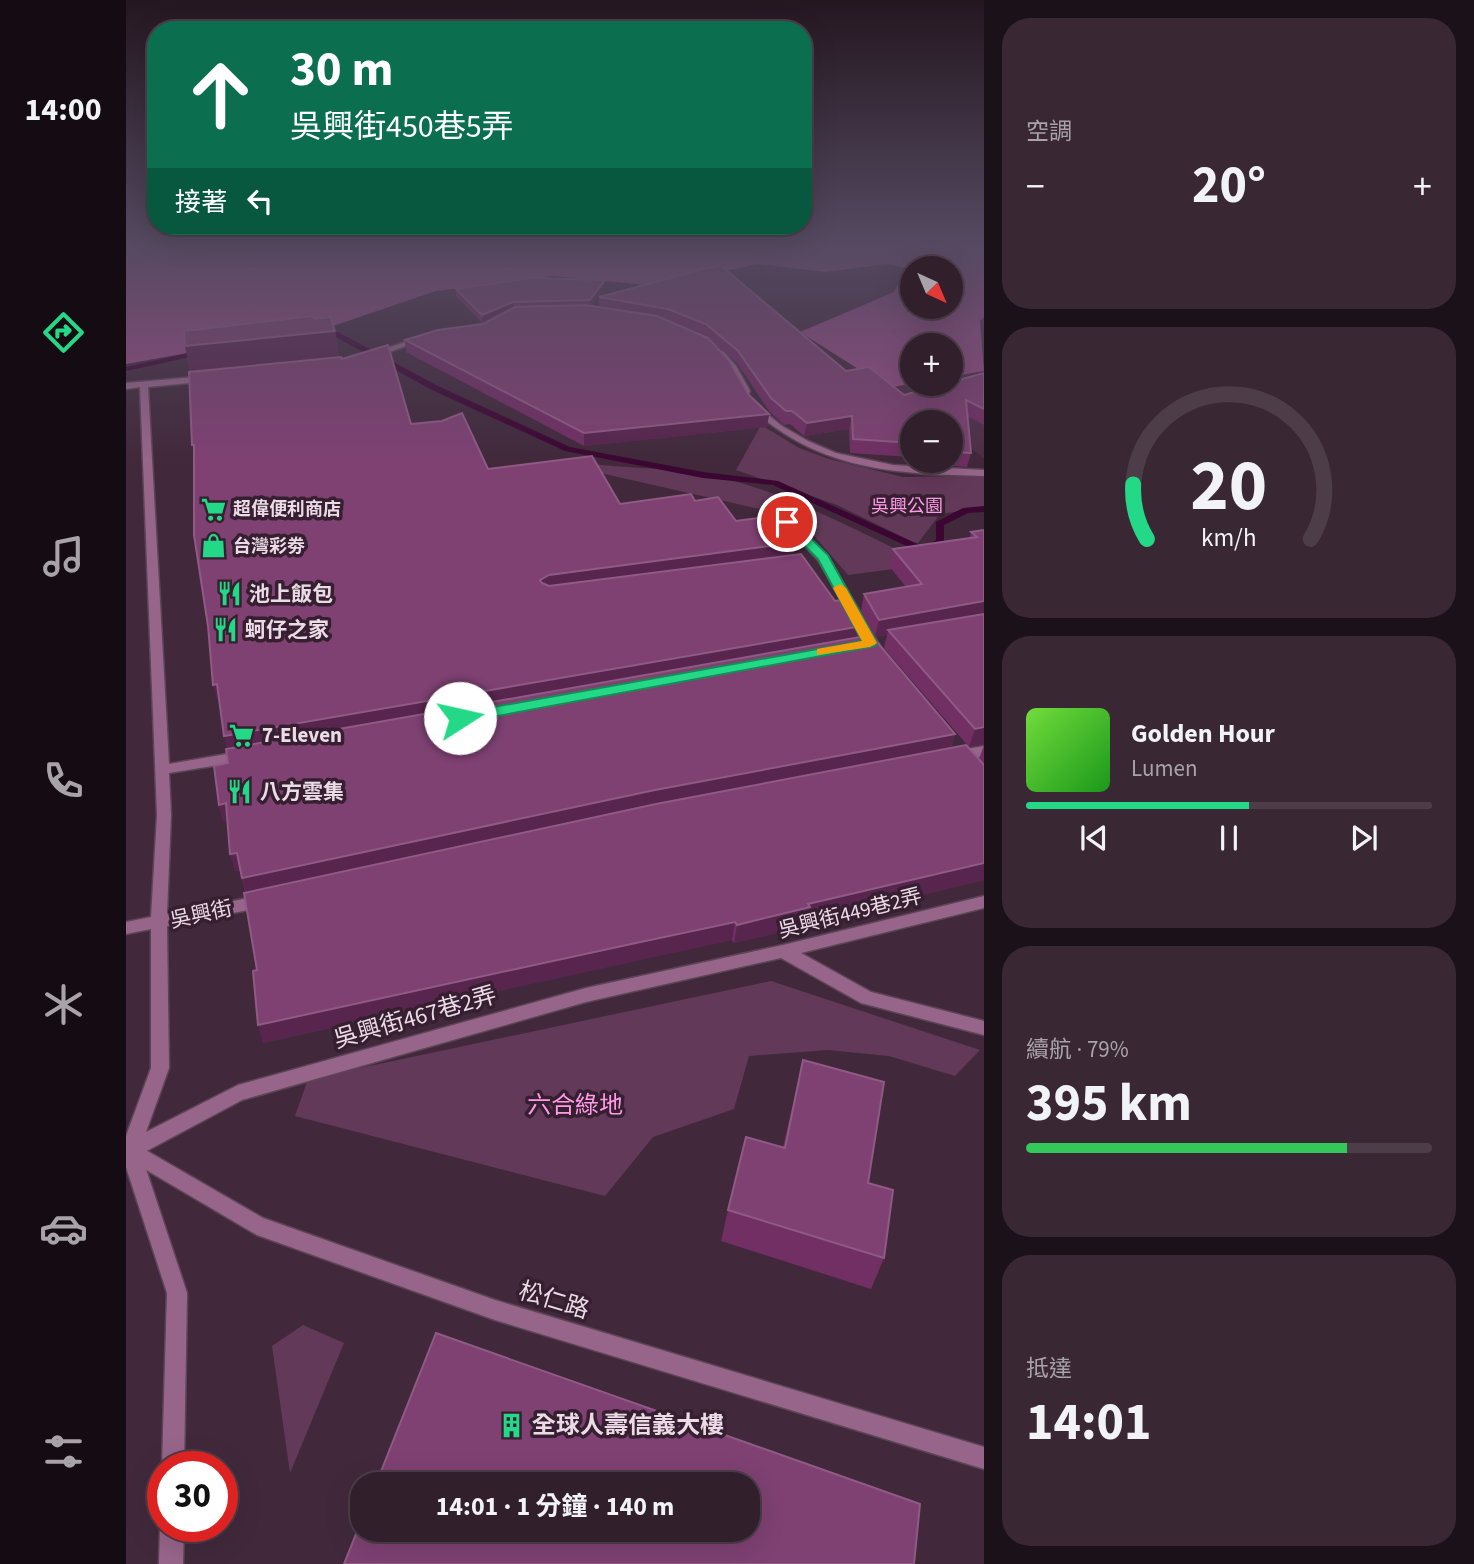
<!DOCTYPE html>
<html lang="zh-TW">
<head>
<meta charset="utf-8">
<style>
	body { margin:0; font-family:"Source Sans 3","Noto Sans TC",sans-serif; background:#392734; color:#f1f3f6; height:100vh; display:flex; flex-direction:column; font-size:26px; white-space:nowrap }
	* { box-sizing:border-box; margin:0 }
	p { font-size:23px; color:#a8a2a9 }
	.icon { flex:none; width:38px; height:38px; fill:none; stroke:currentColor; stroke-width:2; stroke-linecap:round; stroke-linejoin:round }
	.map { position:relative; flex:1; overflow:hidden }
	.sheet { display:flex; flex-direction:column; gap:18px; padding:18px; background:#1b1118; width:490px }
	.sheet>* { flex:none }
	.guide { position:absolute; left:21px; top:21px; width:665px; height:214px; border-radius:28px; box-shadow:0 7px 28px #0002,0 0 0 2px #4c3d48; background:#0b6e4f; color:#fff; overflow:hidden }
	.needle { width:46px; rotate:136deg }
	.tools { position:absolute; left:774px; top:256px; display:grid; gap:14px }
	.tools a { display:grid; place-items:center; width:63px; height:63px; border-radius:50%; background:#311f2c; box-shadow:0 7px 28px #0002,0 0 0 2px #4c3d48; font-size:35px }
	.speed { position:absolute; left:21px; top:1451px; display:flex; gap:14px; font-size:35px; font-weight:700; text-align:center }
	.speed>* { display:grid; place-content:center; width:91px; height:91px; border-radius:50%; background:#311f2c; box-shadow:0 7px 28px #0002,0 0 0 2px #4c3d48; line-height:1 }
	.speed .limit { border:10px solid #d22; background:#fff; color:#111 }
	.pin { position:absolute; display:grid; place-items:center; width:60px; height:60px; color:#fff; margin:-30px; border:4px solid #fff; border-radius:50%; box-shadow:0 2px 7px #0007 }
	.me { position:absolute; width:77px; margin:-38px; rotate:80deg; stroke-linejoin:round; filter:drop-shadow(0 0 5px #0008) }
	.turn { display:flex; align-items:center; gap:24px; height:147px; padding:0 28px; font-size:32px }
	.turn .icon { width:91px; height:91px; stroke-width:2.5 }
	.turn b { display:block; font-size:49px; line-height:60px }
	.then { display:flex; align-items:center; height:66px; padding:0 28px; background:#0003; gap:14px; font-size:26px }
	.big { font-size:52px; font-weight:700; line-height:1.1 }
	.sheet .tile { flex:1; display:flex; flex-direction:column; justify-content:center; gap:10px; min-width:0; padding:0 24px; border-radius:28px; background:#392734 }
	.sheet .dial { align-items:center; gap:0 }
	.dial svg { height:182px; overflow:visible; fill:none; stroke:#4c3d48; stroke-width:7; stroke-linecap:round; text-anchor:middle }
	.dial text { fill:#f1f3f6; stroke:none }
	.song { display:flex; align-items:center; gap:21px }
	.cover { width:84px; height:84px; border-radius:10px; background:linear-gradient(135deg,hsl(100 70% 55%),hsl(120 70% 35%)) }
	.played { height:7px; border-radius:4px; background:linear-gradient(90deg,#23d886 55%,#4c3d48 55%) }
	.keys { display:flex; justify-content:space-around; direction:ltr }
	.heat { display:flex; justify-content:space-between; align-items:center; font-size:38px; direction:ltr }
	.charge { height:10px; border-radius:5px; background:linear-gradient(90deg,#34c759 79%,#4c3d48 0) }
	.trip { position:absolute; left:224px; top:1472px; width:410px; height:70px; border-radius:28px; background:#311f2c; box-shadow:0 7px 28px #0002,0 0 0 2px #4c3d48; font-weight:700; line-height:70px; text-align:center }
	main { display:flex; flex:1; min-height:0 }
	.menu { display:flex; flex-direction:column; width:126px; justify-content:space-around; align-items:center; background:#140c12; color:#a8a2a9 }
	.menu .icon { width:49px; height:49px }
	.menu .current { color:#23d886 }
	.menu b { font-size:32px; color:#f1f3f6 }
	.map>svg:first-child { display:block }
</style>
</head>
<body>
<main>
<nav class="menu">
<b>14:00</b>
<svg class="icon current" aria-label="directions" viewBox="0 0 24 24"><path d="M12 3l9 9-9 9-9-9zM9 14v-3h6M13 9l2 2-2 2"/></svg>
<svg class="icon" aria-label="music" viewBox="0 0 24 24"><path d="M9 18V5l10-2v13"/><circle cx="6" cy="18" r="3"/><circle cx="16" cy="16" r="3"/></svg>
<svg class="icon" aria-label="phone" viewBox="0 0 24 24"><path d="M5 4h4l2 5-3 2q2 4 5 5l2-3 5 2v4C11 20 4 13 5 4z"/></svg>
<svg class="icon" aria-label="climate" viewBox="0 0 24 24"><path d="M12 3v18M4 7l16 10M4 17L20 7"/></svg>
<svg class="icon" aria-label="car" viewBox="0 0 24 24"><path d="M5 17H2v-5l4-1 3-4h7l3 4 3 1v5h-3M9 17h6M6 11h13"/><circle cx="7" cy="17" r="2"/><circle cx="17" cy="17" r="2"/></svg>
<svg class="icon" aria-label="filters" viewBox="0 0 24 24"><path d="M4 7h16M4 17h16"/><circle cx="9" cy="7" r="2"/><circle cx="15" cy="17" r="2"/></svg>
</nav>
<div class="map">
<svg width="858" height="1564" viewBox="0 0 858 1564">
	<rect width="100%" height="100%" fill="#41293b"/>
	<polygon fill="#4e3047" points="858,317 858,458 824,433 824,422 762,388 789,383 824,383 824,377 857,371 854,321"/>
	<g fill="#633959">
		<polygon points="635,425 673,448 703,459 777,477 858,476 858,508 814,514 792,543 787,542 711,505 610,470"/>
		<path d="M461 463C500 469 539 467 578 474 649 488 712 521 776 552L775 568 722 575 677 523 665 516 452 468Z"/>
		<polygon points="645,981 854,1050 829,1076 763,1056 702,1050 623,1056 608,1109 527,1137 479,1196 169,1116 182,1079"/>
		<polygon points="177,1325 218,1343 164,1473 146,1346"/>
	</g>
	<path fill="#964d85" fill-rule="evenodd" d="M0 242H858V317L854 321 858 371 824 377V345H786V383H789L762 388 674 332 768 292 780 268 760 264 700 272 631 264 532 286 426 276 310 291 201 328 0 364ZM786 268H824V306H786Z"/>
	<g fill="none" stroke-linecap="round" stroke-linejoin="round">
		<g fill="#3b0632" fill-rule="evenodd">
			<polygon points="196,332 212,332 312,386 444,447 577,472 652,481 798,547 810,540 810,522 837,508 858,506 858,512 842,513 818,525 818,543 802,553 796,553 647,485 577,478 439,451 306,390 208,336 193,336 192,334"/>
			<polygon points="75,350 79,352 78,354 0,371 0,367"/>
		</g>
		<defs>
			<g id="minor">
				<polygon points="293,337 300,339 249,357 242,355"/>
				<polygon points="591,351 597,351 610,366 624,391 623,393 617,393 603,369 590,353"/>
				<polygon points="81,376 84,377 84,381 22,387 43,764 118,751 125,756 118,761 43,773 45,815 41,914 137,895 142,897 145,901 142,905 137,907 41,926 43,1068 20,1132 112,1085 460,988 657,945 858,896 858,908 675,953 745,992 858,1021 858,1035 735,1003 655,958 460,1002 116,1100 15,1154 61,1293 58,1466 37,1466 37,1469 36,1466 41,1293 0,1167 0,1136 25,1068 25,929 0,934 0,922 25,917 31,815 14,387 0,389 0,383"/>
				<path d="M630 405 656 426 682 441 710 453 767 465 858 470V476C770 474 696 471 627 410V406Z"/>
				<polygon points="661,519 665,520 701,556 757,651 755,654 747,654 692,560 656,522"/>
				<polygon points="858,746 858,756 828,761 821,756 828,751"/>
				<polygon points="37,1520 37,1526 58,1526 57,1564 33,1564 34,1526"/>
			</g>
			<polygon id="tertiary" points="4,1141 137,1218 369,1300 858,1447 858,1469 369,1320 131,1235 0,1158 0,1143"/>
		</defs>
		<use href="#minor" stroke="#5c4556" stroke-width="3"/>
		<use href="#tertiary" stroke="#5c4556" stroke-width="3"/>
		<use href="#minor" fill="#97658a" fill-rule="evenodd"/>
		<use href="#tertiary" fill="#97658a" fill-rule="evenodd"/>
	</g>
	<g fill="#712f64">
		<polygon points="594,265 720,371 778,395 858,373 858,425 841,416 845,453 841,467 804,464 804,460 824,460 824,422 786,422 786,457 724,453 723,429 678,436 664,424 658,425 643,411 611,363 586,342 623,395 643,414 641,427 458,446 280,352 279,340 357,324 330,296 330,289 479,280 478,287 465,306 473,308 473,297"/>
		<polygon points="188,319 209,331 213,357 285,424 362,469 494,504 569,501 610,521 667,543 665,555 709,601 736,626 734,637 829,734 825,748 858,765 853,759 858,745 858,880 681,922 680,926 608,943 606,940 508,961 137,1043 131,970 119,892 114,870 109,871 102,820 97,821 93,805 102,763 101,748 93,699 91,699 68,456 64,372 59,346"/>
		<polygon points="858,530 858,744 843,747 758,648 761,635 749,637 735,611 738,594 780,587 763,566 767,549 844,538 845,532"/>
		<polygon points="677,1060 758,1258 745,1289 595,1241 602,1210 657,1147"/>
	</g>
	<g fill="#58254e">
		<polygon points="479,280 478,287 464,308 464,300"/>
		<polygon points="387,302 387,309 357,323 356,315"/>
		<polygon points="209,331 213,359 65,374 59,346"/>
		<polygon points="643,414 641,427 458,446 458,433"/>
		<polygon points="726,416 723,429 678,436 681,423"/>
		<polygon points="667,543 665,557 415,594 414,580 423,575"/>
		<polygon points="858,601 858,616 762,630 761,635 749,637 753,620"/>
		<polygon points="736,626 733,640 102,751 98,736"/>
		<polygon points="91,684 95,699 91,699 87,685"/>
		<polygon points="858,727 858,744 843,747 849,729"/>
		<polygon points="829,734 824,750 120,894 116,878 529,790"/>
		<polygon points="100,803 105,820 97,821 93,805"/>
		<polygon points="111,853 116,869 109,871 104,854"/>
		<polygon points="858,863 858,880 681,922 680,926 608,943 611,925 682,904"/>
		<polygon points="609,922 606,940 137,1043 132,1025"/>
	</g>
	<g fill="#7e4172" stroke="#8f5a84" stroke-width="2">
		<polygon points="594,265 720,371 743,367 778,395 858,373 858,409 840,400 845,453 824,452 824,422 786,422 786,443 727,439 726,416 681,423 666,411 660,411 645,398 612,351 580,324 542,309 473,297"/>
		<polygon points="405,278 479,280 464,300 387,302 356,315 330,289"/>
		<polygon points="459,305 531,316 582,338 602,359 623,395 643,414 458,433 279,340 312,330 357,324 389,307"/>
		<polygon points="187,316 188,319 204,317 209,331 59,346 58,331"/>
		<polygon points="262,345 285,424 316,421 336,413 362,469 466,456 494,504 565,494 569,501 592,497 610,521 648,516 667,543 423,575 414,580 416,583 423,586 675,554 709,601 722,599 736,626 98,736 91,684 87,685 82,626 68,535 68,445 66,445 63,372 215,357 216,359"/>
		<polygon points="858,530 858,601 753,620 738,594 796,584 767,549 851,537 845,532"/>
		<polygon points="858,614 858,727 849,729 762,630"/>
		<polygon points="745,635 829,734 529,790 116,878 111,853 104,854 100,803 93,805 88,766 102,763 100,749"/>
		<polygon points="840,745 858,765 858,863 682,904 684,907 611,925 609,922 510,943 132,1025 127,971 131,970 118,893 530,804"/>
		<polygon points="677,1060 758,1082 742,1183 767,1190 758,1258 602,1210 620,1137 659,1148"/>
		<polygon points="310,1333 794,1504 788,1564 218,1564 236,1519 236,1530 621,1530 621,1484 250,1484"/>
	</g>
	<linearGradient id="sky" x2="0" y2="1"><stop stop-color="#241720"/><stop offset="0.52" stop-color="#544960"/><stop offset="1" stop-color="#544960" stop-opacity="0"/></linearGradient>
	<rect width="858" height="461" fill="url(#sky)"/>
	<polygon fill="#23d886" stroke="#178c57" stroke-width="2" points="661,518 665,519 702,555 751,643 749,646 334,723 327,718 334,713 736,641 692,559 655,522"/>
	<polygon fill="#f59e0b" points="714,584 720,588 751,643 744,647 691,655 691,649 736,641 707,588"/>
	<defs>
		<symbol id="supermarket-bare" viewBox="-9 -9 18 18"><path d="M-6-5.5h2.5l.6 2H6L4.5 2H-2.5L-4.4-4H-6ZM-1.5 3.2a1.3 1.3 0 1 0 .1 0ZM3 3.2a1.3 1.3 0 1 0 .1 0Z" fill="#23d886" stroke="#361f30" stroke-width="2.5" paint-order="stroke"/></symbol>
		<symbol id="shop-bare" viewBox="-9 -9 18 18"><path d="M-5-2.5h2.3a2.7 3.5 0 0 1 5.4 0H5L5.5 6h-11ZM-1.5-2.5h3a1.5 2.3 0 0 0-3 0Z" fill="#23d886" stroke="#361f30" stroke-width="2.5" paint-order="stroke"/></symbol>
		<symbol id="restaurant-bare" viewBox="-9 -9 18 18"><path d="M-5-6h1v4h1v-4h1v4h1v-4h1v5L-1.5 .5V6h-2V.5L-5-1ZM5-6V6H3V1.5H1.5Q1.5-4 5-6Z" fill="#23d886" stroke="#361f30" stroke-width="2.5" paint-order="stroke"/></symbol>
		<symbol id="building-bare" viewBox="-9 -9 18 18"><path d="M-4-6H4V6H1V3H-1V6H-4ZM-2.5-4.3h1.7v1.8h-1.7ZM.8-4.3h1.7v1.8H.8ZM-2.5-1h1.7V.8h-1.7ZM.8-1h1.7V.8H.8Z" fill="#23d886" stroke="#361f30" stroke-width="2.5" paint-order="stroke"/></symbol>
	</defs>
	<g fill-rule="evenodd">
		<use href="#supermarket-bare" x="70" y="492" width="35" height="35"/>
		<use href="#shop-bare" x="70" y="528" width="35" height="35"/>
		<use href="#restaurant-bare" x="86" y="576" width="35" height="35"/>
		<use href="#restaurant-bare" x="82" y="612" width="35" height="35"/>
		<use href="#supermarket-bare" x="98" y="718" width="35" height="35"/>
		<use href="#restaurant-bare" x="96" y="774" width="35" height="35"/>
		<use href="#building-bare" x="368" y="1408" width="35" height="35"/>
	</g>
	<g text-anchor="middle" stroke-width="7" stroke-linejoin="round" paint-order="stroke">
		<g font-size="18" fill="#ff9ae6" stroke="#361f30">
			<text x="781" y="512">吳興公園</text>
		</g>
		<g font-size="18" font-weight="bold" fill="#ebdbe6" stroke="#361f30" text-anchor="start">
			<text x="107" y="515">超偉便利商店</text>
			<text x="107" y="552">台灣彩劵</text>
		</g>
		<g font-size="21" font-weight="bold" fill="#ebdbe6" stroke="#361f30" text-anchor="start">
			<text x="123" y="601">池上飯包</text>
			<text x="119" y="637">蚵仔之家</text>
			<text x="136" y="742">7-Eleven</text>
			<text x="134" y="799">八方雲集</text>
		</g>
		<g font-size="21" fill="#ebdbe6" stroke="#361f30">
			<text transform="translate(724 913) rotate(-14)" y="7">吳興街449巷2弄</text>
			<text transform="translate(75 914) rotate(-12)" y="7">吳興街</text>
		</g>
		<g font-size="24" fill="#ebdbe6" stroke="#361f30">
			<text transform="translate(289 1017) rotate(-16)" y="8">吳興街467巷2弄</text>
			<text transform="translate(428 1300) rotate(17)" y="8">松仁路</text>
		</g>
		<g font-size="24" fill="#ff9ae6" stroke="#361f30">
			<text x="449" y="1113">六合綠地</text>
		</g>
		<g font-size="24" font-weight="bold" fill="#ebdbe6" stroke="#361f30" text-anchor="start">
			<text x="406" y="1433">全球人壽信義大樓</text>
		</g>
	</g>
</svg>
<div class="tools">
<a><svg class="needle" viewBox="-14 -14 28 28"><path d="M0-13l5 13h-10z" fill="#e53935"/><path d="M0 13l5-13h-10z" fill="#a8a2a9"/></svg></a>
<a>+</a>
<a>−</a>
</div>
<div class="speed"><div class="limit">30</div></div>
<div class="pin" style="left:661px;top:522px;background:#d93025"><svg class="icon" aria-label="arrive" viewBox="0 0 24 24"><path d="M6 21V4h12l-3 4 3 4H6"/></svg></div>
<svg class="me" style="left:334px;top:718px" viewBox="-20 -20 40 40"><circle r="19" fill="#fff"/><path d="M0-13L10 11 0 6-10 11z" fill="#23d886"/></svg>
<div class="trip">14:01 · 1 分鐘 · 140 m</div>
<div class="guide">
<div class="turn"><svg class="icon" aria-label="ahead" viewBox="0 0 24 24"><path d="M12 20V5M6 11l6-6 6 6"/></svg><div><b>30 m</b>吳興街450巷5弄</div></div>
<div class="then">接著<svg class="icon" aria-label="left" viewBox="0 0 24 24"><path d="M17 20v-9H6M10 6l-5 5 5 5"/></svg></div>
</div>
</div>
<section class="sheet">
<div class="tile"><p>空調</p>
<div class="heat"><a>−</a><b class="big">20°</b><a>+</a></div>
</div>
<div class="tile dial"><svg viewBox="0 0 100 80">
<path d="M14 69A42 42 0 1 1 86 69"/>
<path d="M14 69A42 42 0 0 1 8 45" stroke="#23d886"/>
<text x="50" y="56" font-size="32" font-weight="700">20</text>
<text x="50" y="72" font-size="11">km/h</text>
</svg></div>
<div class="tile">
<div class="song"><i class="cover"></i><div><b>Golden Hour</b><p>Lumen</p></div></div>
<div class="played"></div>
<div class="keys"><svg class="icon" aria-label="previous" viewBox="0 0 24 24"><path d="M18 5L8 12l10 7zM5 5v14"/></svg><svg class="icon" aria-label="pause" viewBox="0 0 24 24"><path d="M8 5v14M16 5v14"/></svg><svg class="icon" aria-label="next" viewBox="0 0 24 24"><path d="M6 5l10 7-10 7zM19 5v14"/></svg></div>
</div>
<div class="tile"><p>續航 · 79%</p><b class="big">395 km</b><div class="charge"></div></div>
<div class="tile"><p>抵達</p><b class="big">14:01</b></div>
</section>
</main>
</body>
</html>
